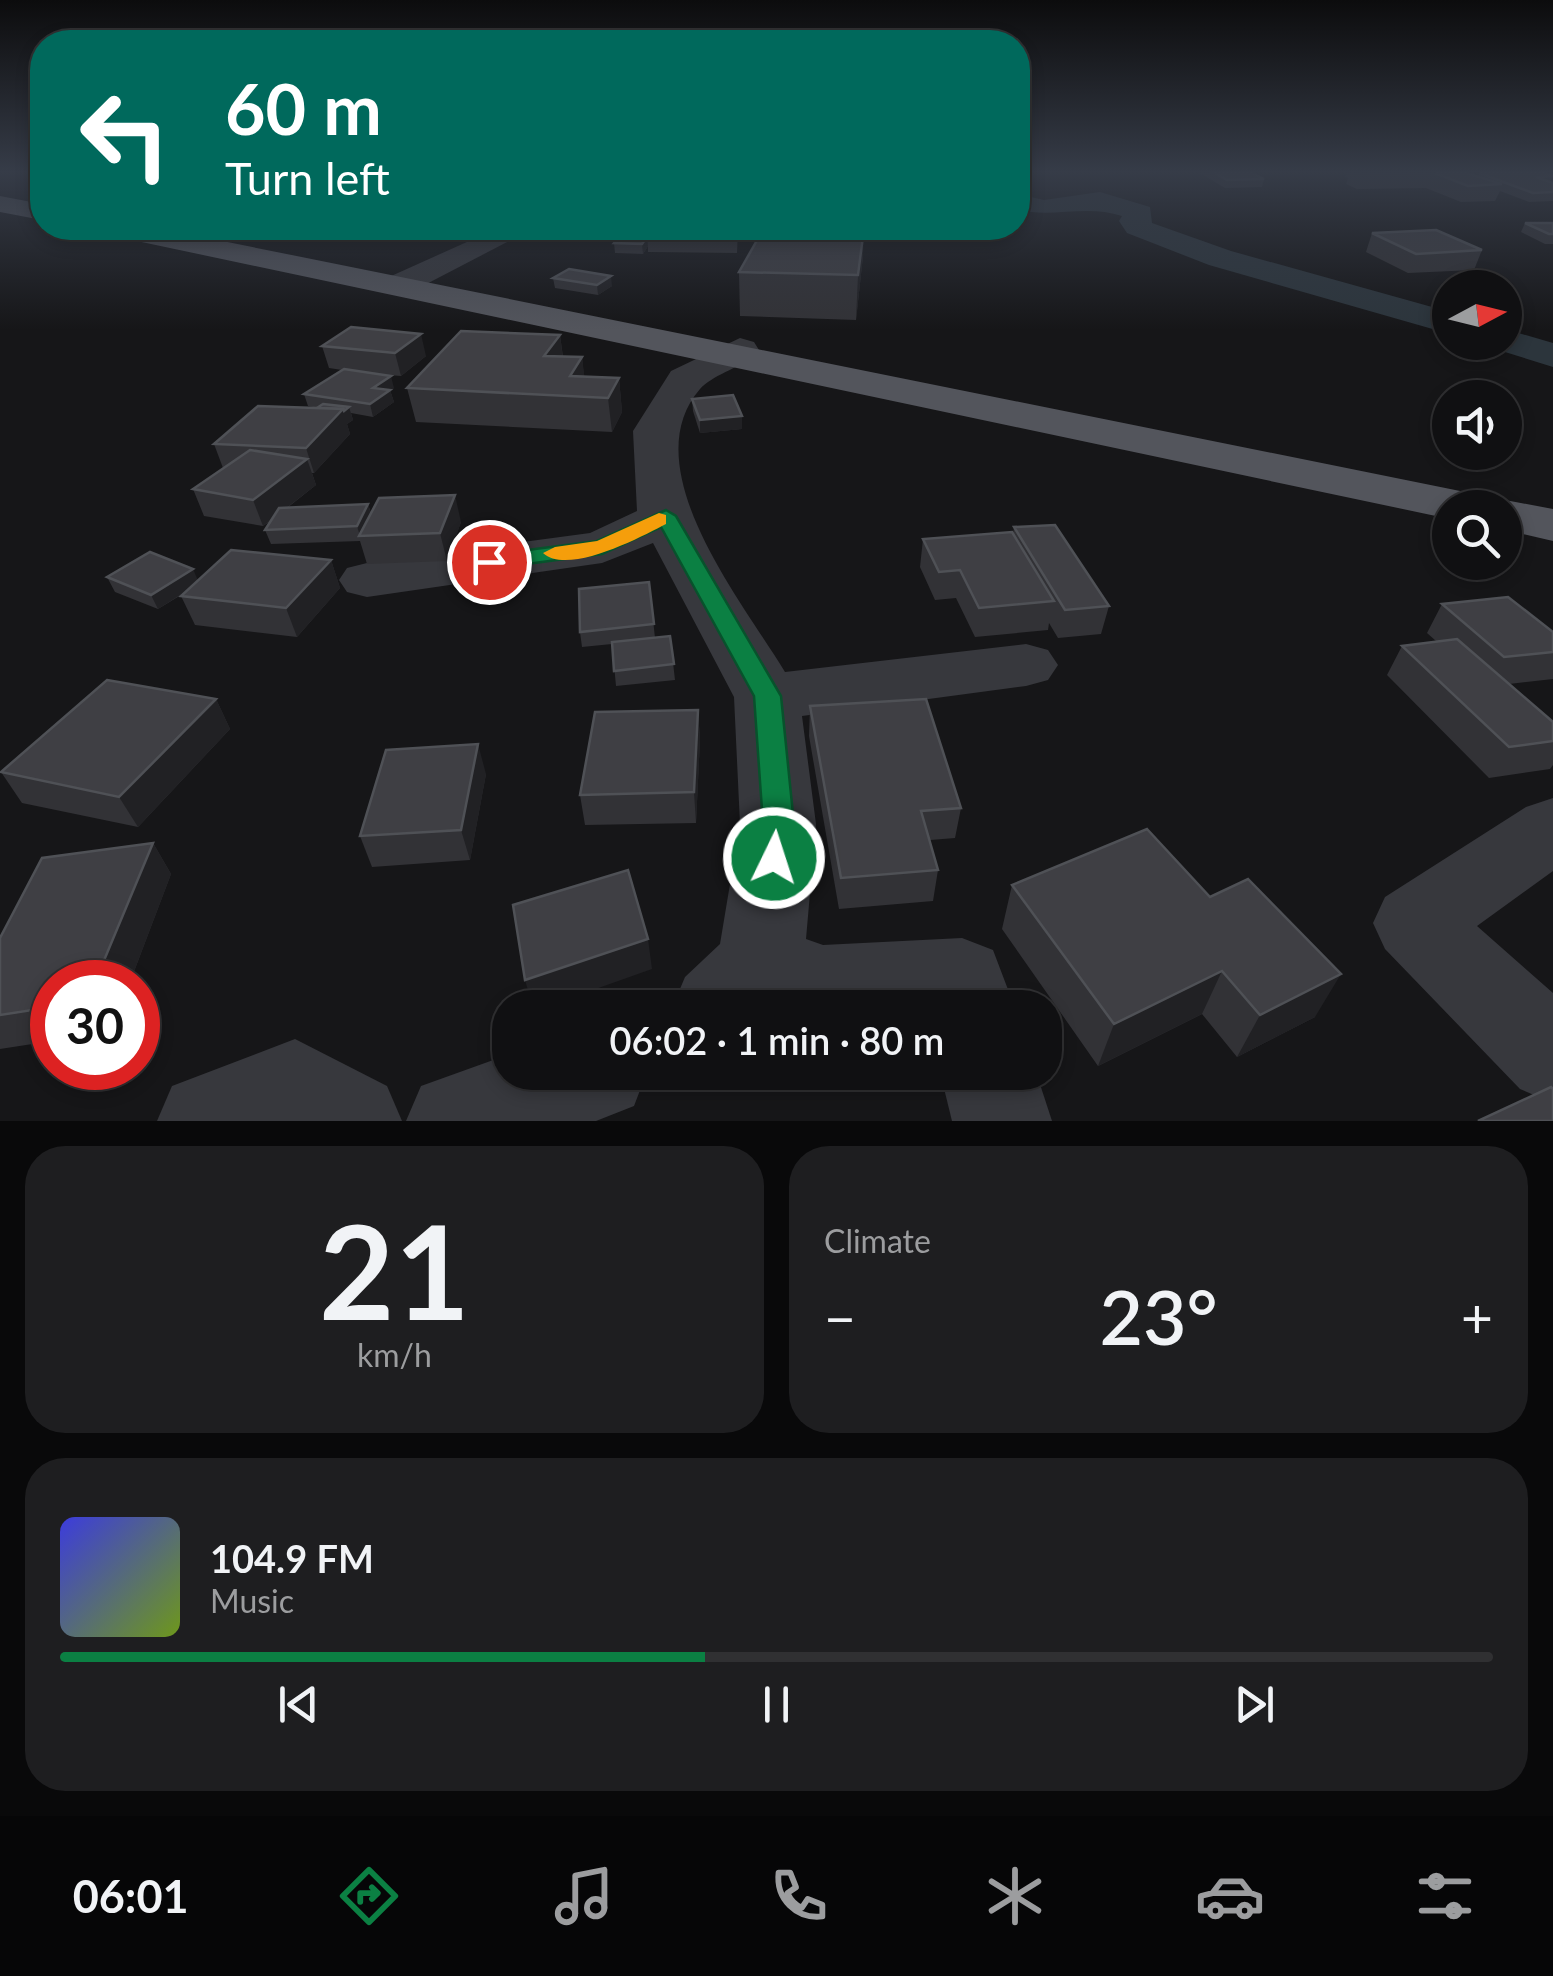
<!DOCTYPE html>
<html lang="en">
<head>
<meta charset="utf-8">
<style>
	body { margin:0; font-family:Lato,sans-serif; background:#1e1e20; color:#f1f3f6; height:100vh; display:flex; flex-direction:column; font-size:38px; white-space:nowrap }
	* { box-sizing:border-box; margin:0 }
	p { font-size:32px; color:#9c9d9f }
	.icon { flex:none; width:55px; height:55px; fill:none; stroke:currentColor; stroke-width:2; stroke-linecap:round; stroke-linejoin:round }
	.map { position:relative; height:1121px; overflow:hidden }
	.side { display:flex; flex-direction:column; gap:25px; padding:25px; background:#09090a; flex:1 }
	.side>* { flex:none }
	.guide { position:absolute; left:30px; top:30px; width:1000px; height:210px; border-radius:40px; box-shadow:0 5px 15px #0003,0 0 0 2px #303032; background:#00695c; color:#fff; overflow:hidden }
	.needle { width:65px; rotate:83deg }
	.controls { position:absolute; left:1432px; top:270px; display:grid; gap:20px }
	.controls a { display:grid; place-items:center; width:90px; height:90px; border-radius:50%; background:#101012; box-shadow:0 5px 15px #0003,0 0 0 2px #303032; font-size:50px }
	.speed { position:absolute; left:30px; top:960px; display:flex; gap:20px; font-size:50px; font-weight:700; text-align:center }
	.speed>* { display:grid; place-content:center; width:130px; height:130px; border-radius:50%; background:#101012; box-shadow:0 5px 15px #0003,0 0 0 2px #303032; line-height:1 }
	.speed .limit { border:15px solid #d22; background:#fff; color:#111 }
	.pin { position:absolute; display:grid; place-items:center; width:85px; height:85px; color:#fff; margin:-42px; border:5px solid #fff; border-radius:50%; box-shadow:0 2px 10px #0007 }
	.me { position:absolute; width:110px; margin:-55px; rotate:4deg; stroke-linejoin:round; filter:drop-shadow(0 0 8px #0008) }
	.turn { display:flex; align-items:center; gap:35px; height:210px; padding:0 30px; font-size:45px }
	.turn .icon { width:130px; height:130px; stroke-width:2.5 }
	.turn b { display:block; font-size:70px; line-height:85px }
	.big { font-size:75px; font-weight:600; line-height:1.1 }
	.side .tile { flex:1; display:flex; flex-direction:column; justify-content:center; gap:15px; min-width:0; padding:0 35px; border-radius:40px; background:#1e1e20 }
	.side .dial { align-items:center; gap:0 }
	.dial b { font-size:130px; line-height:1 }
	.song { display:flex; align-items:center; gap:30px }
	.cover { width:120px; height:120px; border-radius:15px; background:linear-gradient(135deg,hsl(240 70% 55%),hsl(80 70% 35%)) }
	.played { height:10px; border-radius:5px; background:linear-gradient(90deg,#0b8043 45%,#303032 45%) }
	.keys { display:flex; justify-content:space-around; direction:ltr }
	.heat { display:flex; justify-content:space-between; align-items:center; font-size:55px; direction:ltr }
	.side .tiles { flex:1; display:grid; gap:25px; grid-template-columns:1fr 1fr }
	.tile:last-child { grid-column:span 2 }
	.trip { position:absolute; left:492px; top:990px; width:570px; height:100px; border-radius:40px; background:#101012; box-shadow:0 5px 15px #0003,0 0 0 2px #303032; font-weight:600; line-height:100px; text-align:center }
	.menu { display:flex; height:160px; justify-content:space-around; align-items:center; background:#060607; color:#9c9d9f }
	.menu .icon { width:70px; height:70px }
	.menu .current { color:#0b8043 }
	.menu b { font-size:45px; color:#f1f3f6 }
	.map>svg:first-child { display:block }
</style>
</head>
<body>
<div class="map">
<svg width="1553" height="1121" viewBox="0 0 1553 1121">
	<rect width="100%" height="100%" fill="#161618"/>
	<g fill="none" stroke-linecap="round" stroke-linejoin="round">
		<g fill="#2c353c" fill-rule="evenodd">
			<path d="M1100 192 1150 207 1152 223 1231 251 1450 312V334L1209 265 1127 233 1119 221 1122 216C1087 204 1054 218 1018 210V194L1044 200Z"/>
			<polygon points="1505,329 1553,343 1553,367 1492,348 1488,342 1505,342"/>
		</g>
		<g fill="#37383d" fill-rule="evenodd">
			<polygon points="498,228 534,228 413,291 389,291 384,284 389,277"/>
			<path d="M740 338 754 342 759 350 754 358C738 367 712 376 700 389 632 468 743 602 785 672L1026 644 1048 650 1058 665 1048 680 1026 686 802 716 816 824 806 939 823 945 962 938 993 950 1015 1008H672L685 977 720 944 740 824 734 697 653 543 602 563 367 597 347 592 339 580 347 568 367 563 590 533 637 511 633 431 671 371Z"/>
			<polygon points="1553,798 1553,871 1477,926 1553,993 1553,1103 1520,1089 1385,949 1373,923 1385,897 1526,807"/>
			<polygon points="295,1039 387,1086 402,1121 157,1121 172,1086"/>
			<polygon points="510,1054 510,1072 647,1072 634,1106 596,1121 406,1121 421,1086"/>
			<polygon points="940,1072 1036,1072 1052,1121 952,1121"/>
		</g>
		<g fill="#53555c" fill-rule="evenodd">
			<polygon points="0,196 42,204 42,220 0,212"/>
			<polygon points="104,228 158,228 1470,493 1492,503 1505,500 1553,509 1553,541 1505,530 1505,508 1450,508 1450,519 118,237"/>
		</g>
	</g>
	<g fill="#323236">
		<polygon points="1200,173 1252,173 1264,179 1262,187 1225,188"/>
		<polygon points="1347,173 1467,173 1478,176 1479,173 1553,176 1550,182 1553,183 1553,201 1529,202 1500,191 1495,201 1461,202 1426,188 1357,189 1346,184 1348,178 1345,177"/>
		<polygon points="1525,223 1553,223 1553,244 1545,244 1521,232"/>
		<polygon points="738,228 737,253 648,252 648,246 643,254 615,253 614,243 647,232"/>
		<polygon points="1372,233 1482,250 1474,270 1408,273 1366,252"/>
		<polygon points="863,256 856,320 740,316 739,272"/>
		<polygon points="553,278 612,286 598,295 555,288"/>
		<polygon points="560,335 563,357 582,357 584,377 619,378 622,412 612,432 416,422 407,388"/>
		<polygon points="322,346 426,356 401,376 376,374 394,388 390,390 394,402 373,417 351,413 353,420 347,424 350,434 314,473 312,473 316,485 287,508 368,504 371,513 461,522 447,561 367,564 360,541 271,544 265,530 272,520 263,526 204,516 193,489 223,468 214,444 318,408 308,406 304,394 342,370 329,368"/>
		<polygon points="692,399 742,416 742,429 700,433 693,411"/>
		<polygon points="1014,527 1109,606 1101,634 1058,638 1049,623 1048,630 975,637 956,598 935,600 920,567 923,539 1013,534"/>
		<polygon points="331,560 340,588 297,637 195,625 181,596 186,592 158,609 115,592 107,577 198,580"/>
		<polygon points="649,582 655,638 670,636 675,680 616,686 612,644 582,647 580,632"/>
		<polygon points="1442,604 1553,652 1553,679 1509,684 1553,722 1553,765 1550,769 1489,778 1387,675 1402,646 1436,641 1427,633"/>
		<polygon points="216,699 230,729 138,827 22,803 1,772"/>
		<polygon points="810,706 961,808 955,838 930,840 938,870 933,901 839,909 809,736"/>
		<polygon points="698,710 700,740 696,823 585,825 580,795"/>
		<polygon points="486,774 470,860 372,867 360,836"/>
		<polygon points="1147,829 1315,1017 1237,1057 1202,1014 1098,1066 1002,929 1012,885"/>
		<polygon points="153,843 171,874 130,982 52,982 52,1041 0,1049 0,938"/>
	</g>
	<g fill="#212124">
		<polygon points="864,228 863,256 856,320 858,275"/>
		<polygon points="647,237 648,246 643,254 642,244"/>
		<polygon points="611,276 612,286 598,295 597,285"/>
		<polygon points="421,334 426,356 401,376 395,353"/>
		<polygon points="560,335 564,367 544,356"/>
		<polygon points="582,357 586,390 570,376"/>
		<polygon points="391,376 394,388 390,390 394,402 373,417 370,404 373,388"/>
		<polygon points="619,378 622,412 612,432 608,398"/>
		<polygon points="349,407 353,420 347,424 350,434 314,473 306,448 343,409"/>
		<polygon points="742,416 742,429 700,433 700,420"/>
		<polygon points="307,459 316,485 263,526 253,500"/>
		<polygon points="455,495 461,522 447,561 440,533"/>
		<polygon points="368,504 372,518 360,536 357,526"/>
		<polygon points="331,560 340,588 297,637 286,608"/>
		<polygon points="193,569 199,583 158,609 151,595"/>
		<polygon points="216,699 230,729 138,827 119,797"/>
		<polygon points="698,710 700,740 696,823 694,792"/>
		<polygon points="478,744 486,774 470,860 461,830"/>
		<polygon points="153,843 171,874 130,982 95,982"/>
		<polygon points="648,939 652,969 542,1008 533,1008 525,980"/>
		<polygon points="1222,971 1202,1014 1098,1066 1114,1024"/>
		<polygon points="1341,974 1315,1017 1237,1057 1260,1015"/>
	</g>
	<g fill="#3f3f44" stroke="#4f5156" stroke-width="2.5">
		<polygon points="1215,173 1252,173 1264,179 1227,180"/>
		<polygon points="1435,173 1467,173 1502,184 1468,186"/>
		<polygon points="1479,173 1544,173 1553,176 1536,177 1553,183 1553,192 1533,193"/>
		<polygon points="1525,223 1553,223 1553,234 1549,234"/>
		<polygon points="649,228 737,228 736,234 647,234"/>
		<polygon points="764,228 864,228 858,275 739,272"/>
		<polygon points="1436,230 1482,250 1416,254 1372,233"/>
		<polygon points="624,231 647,232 647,237 642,244 614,243"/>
		<polygon points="569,269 611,276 597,285 553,278"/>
		<polygon points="351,327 421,334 395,353 322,346"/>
		<polygon points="461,331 560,335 544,356 582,357 570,376 619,378 608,398 407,388"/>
		<polygon points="344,369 391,376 373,388 390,390 370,404 304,394"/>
		<polygon points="733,395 742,416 700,420 692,399"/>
		<polygon points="323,404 349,407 344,411 343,409 317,408"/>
		<polygon points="258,406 343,409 306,448 214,444"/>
		<polygon points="250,450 307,459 253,500 193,489"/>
		<polygon points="455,495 440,533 359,536 379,498"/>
		<polygon points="368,504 357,526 265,530 279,508"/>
		<polygon points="1055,525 1109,606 1065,610 1014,527"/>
		<polygon points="1012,532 1054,601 979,608 960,570 939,572 923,539"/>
		<polygon points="231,550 331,560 286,608 181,596"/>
		<polygon points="150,552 193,569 151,595 107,577"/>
		<polygon points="649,582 654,624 580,632 579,589"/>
		<polygon points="1508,597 1553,632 1553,652 1504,657 1442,604"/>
		<polygon points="670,636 674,664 614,671 612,642"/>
		<polygon points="1457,639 1553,722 1553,741 1509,747 1402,646"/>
		<polygon points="107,680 216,699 119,797 1,772"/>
		<polygon points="926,699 961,808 921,811 938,870 841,878 810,706"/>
		<polygon points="698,710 694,792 580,795 595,712"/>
		<polygon points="478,744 461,830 360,836 386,750"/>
		<polygon points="1147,829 1210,897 1248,879 1341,974 1260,1015 1222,971 1114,1024 1012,885"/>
		<polygon points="153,843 95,982 52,982 52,1007 0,1015 0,938 42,858"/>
		<polygon points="628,870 648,939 525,980 513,905"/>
		<polygon points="1551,1087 1553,1089 1553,1121 1478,1121"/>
	</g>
	<linearGradient id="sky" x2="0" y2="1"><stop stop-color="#0c0c0d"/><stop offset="0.52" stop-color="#363c48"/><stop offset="1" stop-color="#363c48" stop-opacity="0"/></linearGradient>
	<rect width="1553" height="330" fill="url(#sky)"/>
	<polygon fill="#0b8043" stroke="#07532c" stroke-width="2.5" points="666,510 676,516 781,696 794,824 785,868 774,872 762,868 757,858 763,824 754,696 661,527 602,554 489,569 477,562 489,555 597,541"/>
	<path fill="#f59e0b" d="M659 513 666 515V524C641 537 568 576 543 553L555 547 597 541Z"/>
</svg>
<div class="controls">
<a><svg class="needle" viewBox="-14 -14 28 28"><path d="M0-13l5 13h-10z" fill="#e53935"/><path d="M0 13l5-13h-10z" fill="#9c9d9f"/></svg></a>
<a><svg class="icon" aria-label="sound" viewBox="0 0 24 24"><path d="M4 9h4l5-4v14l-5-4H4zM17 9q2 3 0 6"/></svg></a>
<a><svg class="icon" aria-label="search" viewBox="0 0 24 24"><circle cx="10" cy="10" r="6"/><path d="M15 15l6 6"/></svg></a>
</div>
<div class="speed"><div class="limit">30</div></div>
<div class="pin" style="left:489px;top:562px;background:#d93025"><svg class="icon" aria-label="arrive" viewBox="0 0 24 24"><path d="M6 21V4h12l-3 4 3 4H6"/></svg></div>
<svg class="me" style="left:774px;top:858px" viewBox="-20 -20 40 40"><circle r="17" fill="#0b8043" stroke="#fff" stroke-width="3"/><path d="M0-11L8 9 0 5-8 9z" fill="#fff"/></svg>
<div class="trip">06:02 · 1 min · 80 m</div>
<div class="guide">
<div class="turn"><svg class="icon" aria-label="left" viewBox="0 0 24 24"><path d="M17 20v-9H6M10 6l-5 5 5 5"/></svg><div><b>60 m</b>Turn left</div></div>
</div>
</div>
<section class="side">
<div class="tiles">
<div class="tile dial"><b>21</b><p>km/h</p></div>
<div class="tile"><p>Climate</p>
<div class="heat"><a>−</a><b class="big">23°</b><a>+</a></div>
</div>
<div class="tile">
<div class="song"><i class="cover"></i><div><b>104.9 FM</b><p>Music</p></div></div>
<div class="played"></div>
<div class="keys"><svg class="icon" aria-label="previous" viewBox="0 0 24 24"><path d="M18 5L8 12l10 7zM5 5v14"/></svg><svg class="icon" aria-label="pause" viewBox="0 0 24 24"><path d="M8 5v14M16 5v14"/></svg><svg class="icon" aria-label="next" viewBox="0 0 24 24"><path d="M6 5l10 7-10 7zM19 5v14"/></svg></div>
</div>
</div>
</section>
<nav class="menu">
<b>06:01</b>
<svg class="icon current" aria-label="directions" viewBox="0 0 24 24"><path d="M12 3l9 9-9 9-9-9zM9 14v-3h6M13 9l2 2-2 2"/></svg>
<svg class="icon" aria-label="music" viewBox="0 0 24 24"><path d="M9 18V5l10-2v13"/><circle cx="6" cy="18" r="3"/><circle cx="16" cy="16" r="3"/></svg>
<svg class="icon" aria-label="phone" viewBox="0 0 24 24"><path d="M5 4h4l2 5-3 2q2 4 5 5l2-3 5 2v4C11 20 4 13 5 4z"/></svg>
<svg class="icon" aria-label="climate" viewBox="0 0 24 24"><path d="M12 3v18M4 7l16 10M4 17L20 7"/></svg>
<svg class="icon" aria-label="car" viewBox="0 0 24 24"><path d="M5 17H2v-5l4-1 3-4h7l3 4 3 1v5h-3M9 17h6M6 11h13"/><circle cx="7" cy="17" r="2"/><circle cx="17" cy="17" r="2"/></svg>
<svg class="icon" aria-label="filters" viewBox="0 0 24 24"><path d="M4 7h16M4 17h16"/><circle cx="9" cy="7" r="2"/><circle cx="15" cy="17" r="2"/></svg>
</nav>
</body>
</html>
